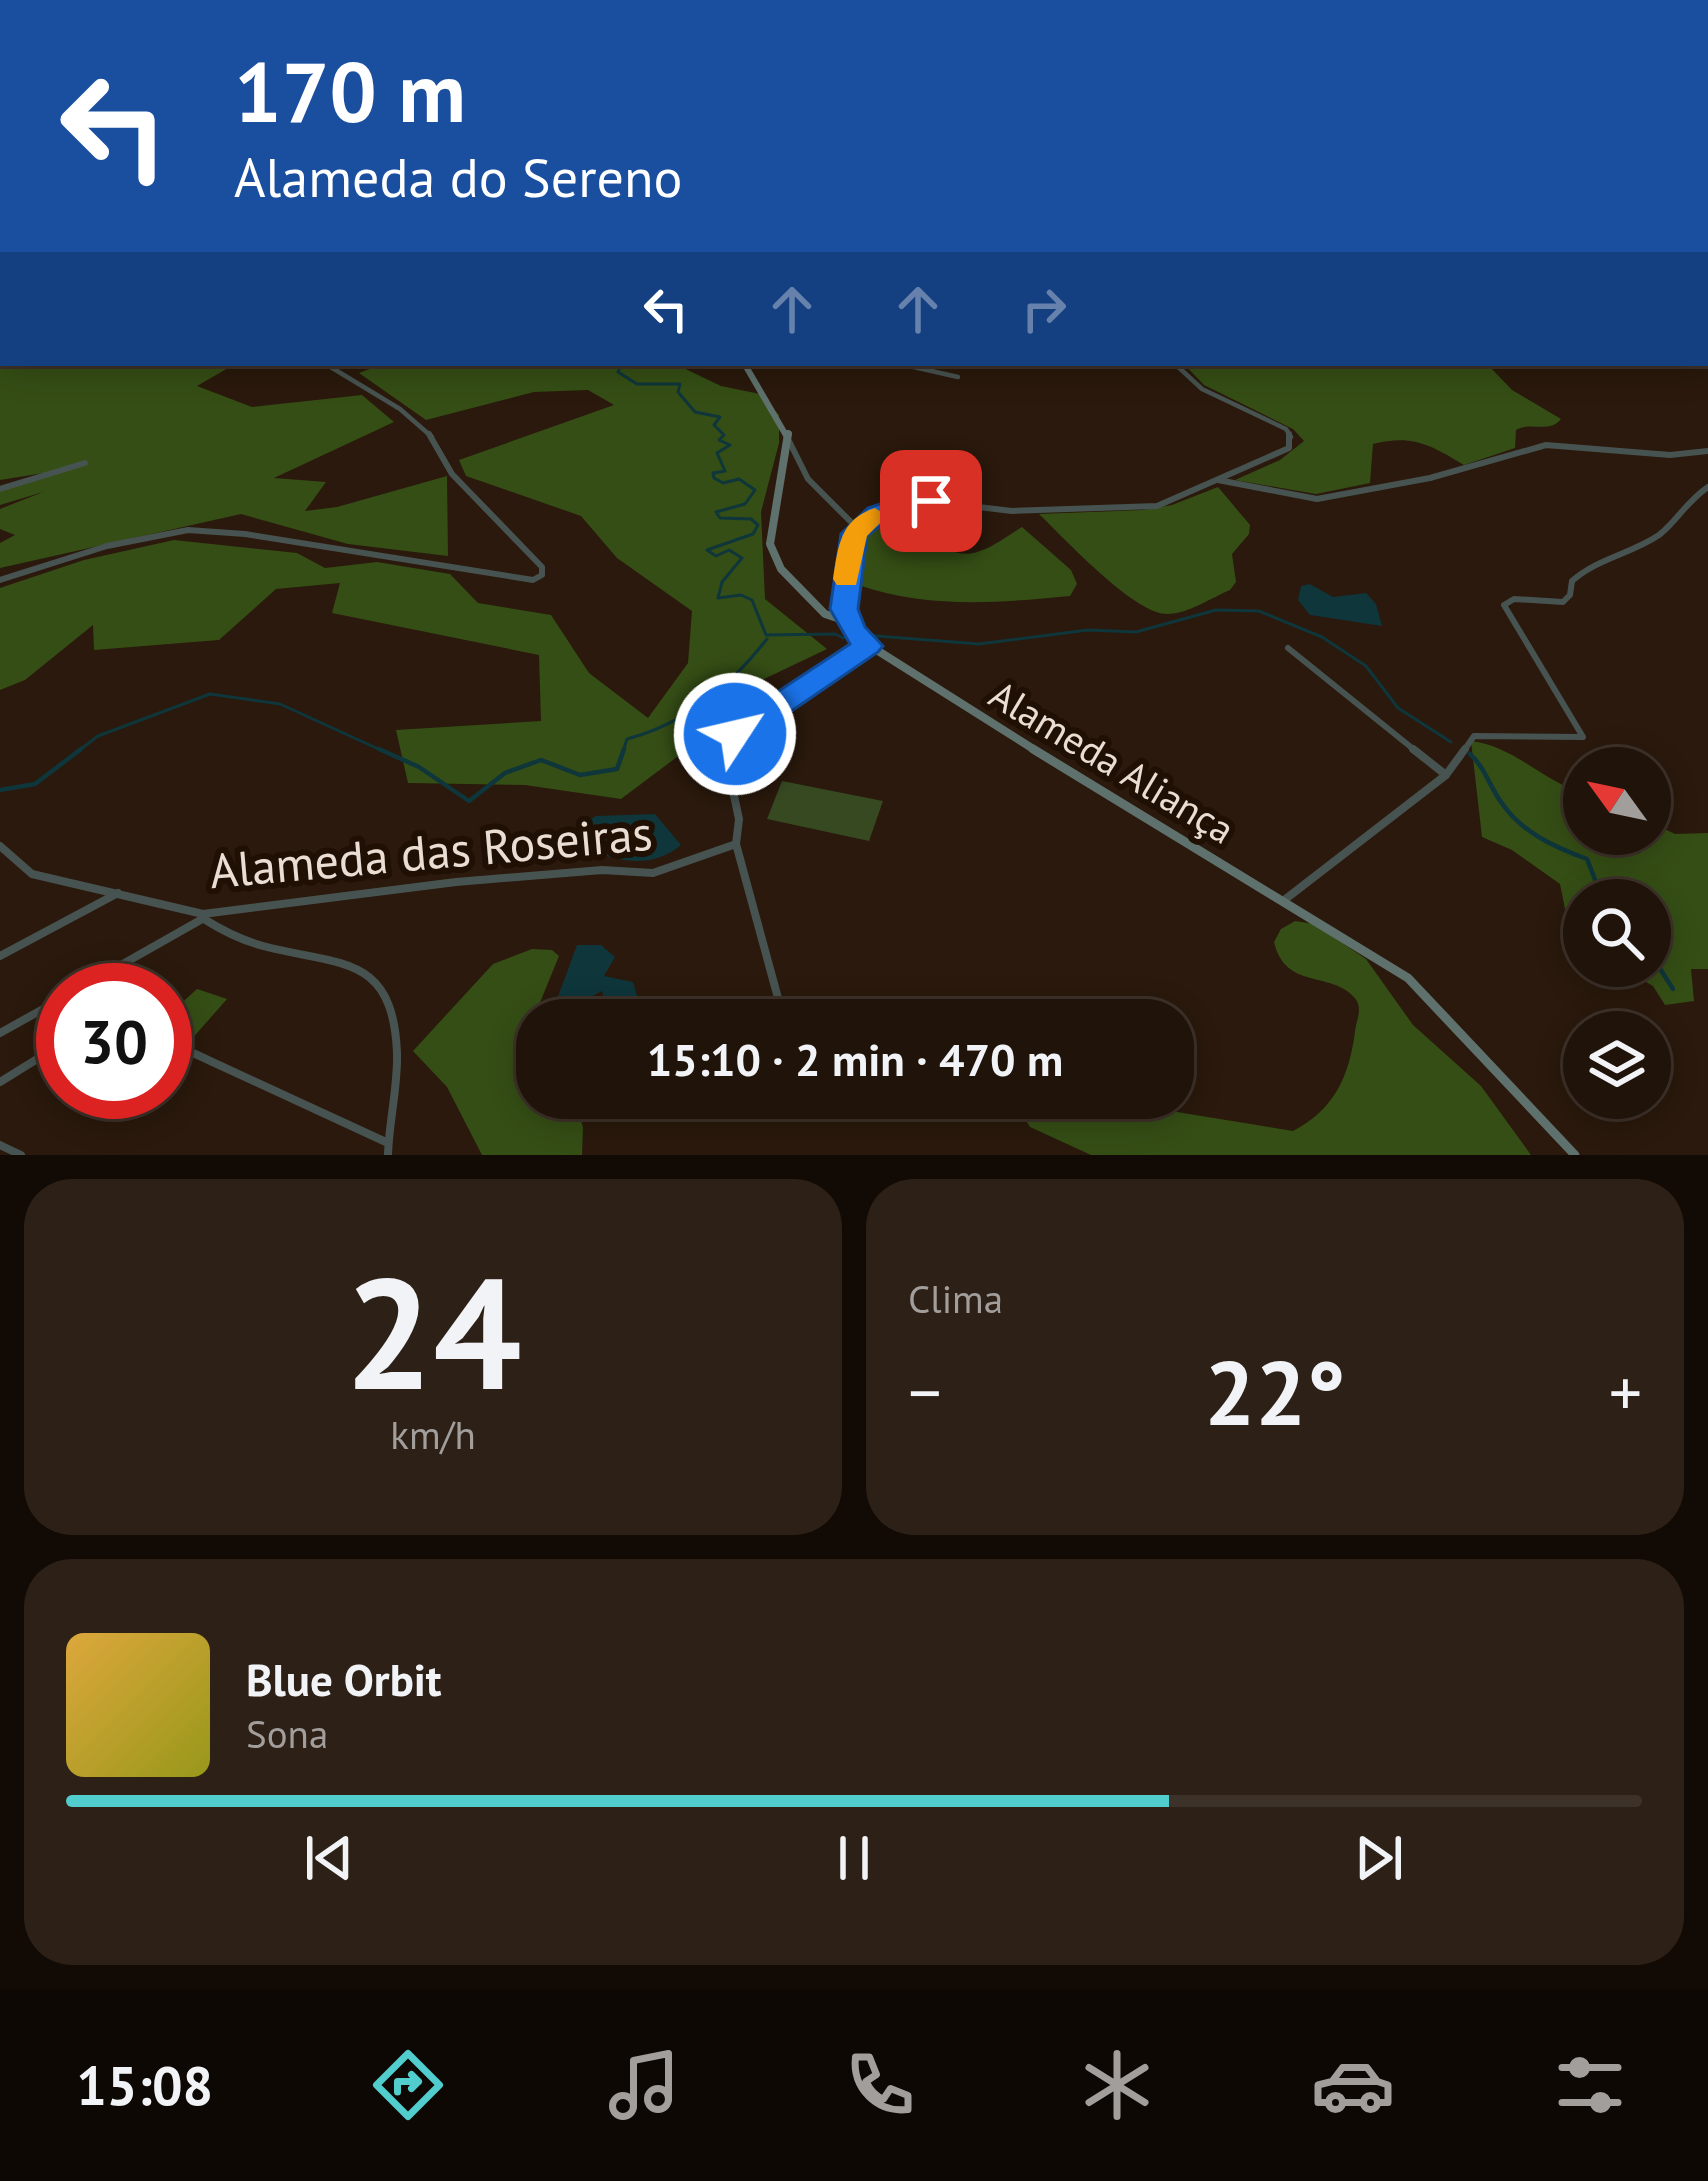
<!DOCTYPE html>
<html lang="pt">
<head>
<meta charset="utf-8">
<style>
	body { margin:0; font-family:"PT Sans",sans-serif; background:#2d2017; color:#f1f3f6; height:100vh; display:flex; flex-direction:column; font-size:45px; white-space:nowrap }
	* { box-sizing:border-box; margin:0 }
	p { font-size:39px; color:#a29e9c }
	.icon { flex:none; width:66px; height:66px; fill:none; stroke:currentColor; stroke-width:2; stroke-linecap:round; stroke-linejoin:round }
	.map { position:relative; height:1155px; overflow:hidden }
	.details { display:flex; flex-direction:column; gap:24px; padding:24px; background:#120a05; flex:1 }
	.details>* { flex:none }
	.guide { position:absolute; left:0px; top:0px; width:1710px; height:366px; box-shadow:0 6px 30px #0003,0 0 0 3px #3d322a; background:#1a4fa0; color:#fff; overflow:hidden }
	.needle { width:78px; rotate:303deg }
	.controls { position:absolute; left:1563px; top:747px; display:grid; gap:24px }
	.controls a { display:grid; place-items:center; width:108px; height:108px; border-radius:50%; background:#201309; box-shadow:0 6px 30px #0003,0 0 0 3px #3d322a; font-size:60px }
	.speed { position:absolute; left:36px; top:963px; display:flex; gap:24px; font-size:60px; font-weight:700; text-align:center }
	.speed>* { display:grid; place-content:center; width:156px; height:156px; border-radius:50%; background:#201309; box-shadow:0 6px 30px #0003,0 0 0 3px #3d322a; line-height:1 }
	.speed .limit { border:18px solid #d22; background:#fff; color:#111 }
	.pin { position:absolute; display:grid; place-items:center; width:102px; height:102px; color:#fff; margin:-51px; border-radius:24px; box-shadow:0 6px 18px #0006 }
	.me { position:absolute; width:132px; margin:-66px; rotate:55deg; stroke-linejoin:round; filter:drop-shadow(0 0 9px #0008) }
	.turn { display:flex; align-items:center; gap:42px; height:252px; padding:0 36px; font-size:54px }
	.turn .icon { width:156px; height:156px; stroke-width:2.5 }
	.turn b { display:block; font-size:84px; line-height:102px }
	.lanes { display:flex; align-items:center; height:114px; padding:0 36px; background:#0003; justify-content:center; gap:60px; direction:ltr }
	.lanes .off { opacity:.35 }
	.big { font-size:90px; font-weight:700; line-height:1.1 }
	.details .tile { flex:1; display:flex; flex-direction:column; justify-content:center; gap:18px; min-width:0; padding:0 42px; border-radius:48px; background:#2d2017 }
	.details .dial { align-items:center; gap:0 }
	.dial b { font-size:156px; line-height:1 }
	.song { display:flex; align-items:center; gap:36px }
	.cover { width:144px; height:144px; border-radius:18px; background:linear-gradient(135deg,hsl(40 70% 55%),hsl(60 70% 35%)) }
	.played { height:12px; border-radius:6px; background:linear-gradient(90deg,#52cdcd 70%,#3d322a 70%) }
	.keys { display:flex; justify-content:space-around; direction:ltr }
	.heat { display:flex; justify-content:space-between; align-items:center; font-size:66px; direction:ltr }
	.details .tiles { flex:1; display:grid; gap:24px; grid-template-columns:1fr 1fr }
	.tile:last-child { grid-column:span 2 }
	.trip { position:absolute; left:516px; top:999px; width:678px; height:120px; border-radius:48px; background:#201309; box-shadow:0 6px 30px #0003,0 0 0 3px #3d322a; font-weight:700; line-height:120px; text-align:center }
	.dock { display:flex; height:192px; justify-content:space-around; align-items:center; background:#0d0804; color:#a29e9c }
	.dock .icon { width:84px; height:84px }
	.dock .on { color:#52cdcd }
	.dock b { font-size:54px; color:#f1f3f6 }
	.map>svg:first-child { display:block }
</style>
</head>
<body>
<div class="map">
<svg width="1708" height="1155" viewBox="0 0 1708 1155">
	<rect width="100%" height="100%" fill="#2a190c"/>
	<polygon fill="#364921" points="782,781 883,801 869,841 767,819"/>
	<g fill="#354e15">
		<polygon points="0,17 3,363 282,363 228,368 197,386 252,407 362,395 394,422 274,478 326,482 305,511 337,507 447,476 448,556 348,544 241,514 0,568 0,543 15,535 0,529 0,509 43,492 0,505 0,491 56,471 0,480"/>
		<polygon points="385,363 673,363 721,386 760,394 779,415 779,443 761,512 765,599 827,649 733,694 689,748 621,799 525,785 408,783 396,730 541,721 539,655 332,613 340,583 276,589 219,640 94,650 93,625 25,680 0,690 0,588 84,560 174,540 297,553 325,568 377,562 450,574 478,603 551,615 589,673 648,718 688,663 692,611 617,558 581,516 466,476 459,460 614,405 588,390 534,392 426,420 359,373"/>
		<path d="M1183 363 1489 366 1512 390 1561 419C1549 434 1531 421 1516 430L1515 448 1464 465C1431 445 1412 434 1373 444L1370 483 1316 494 1235 480 1280 460 1304 441 1293 429 1204 385Z"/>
		<path d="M1218 487 1250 525 1249 534 1232 554 1236 582 1230 590C1211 598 1188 614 1167 614 1134 614 1064 538 1039 514L1143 510 1172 505Z"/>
		<path d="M928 504 965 511 935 528 934 537C964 572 994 544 1022 527L1071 570 1077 584 1070 596C996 603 930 609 858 585 860 530 872 513 928 504Z"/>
		<path d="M1471 741C1514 746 1543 781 1584 794V834H1650V822L1675 834 1708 833V969H1691L1694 1001 1665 1005 1653 986 1619 966H1650V900H1584V936L1566 914 1560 884 1512 850 1482 837Z"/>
		<path d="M1295 921 1314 924 1366 959 1413 1025 1481 1086 1531 1155H1091L1030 1127 1019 1109 1026 1098H1086L1128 1110 1177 1112 1293 1131C1335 1109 1349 1076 1355 1032 1356 1019 1364 1009 1354 997 1331 971 1285 990 1274 942L1281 929Z"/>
		<polygon points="532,949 552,950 559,956 539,1005 537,1098 573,1098 583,1127 582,1155 482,1155 447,1087 413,1051 493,964"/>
		<polygon points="197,989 227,999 190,1041 165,1031 165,1018"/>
	</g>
	<g fill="#0e363b">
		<polygon points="1310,584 1333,597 1366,593 1376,604 1382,626 1310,615 1298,600 1301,586"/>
		<path d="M655 814 681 845C653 869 616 863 586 847L580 825 596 816Z"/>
		<polygon points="577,945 601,945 615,957 604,976 633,982 640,1006 659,1020 650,1020 636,1009 607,1006 602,991 562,1012 556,1002"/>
	</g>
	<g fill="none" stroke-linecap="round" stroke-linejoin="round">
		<g stroke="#0e363b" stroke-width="3">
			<polyline points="622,363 618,372 637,384 680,384 678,392 695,412 720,417 714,425 724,435 719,440 730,445 717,453 725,471 713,473 714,478 723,483 739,479 755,490 745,504 716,512 720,518 751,519 758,525 753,534 707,550 716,556 729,550 742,558 722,582 718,598 741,595 752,600 766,635 835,634 843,638 854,633"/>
			<polyline points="864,635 979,644 1088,630 1136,632 1216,610 1259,611 1322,637 1366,666 1398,708 1451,742"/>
			<polyline points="77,752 98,736 210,694 280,704 385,752"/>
			<path d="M623 752 627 739C687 723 729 687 767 639"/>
		</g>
		<g stroke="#0e363b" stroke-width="4.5">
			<polyline points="379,749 419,767 469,801 505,773 541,760 580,775 617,769 624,749"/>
			<path d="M1470 754C1485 768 1489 785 1501 802 1521 832 1554 847 1587 859L1603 900"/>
			<polyline points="0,790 35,784 81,749"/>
			<polyline points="1650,953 1673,989"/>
		</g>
		<g stroke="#475350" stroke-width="3">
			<polyline points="1329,0 1341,3"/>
			<polyline points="25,2 83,0"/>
			<polyline points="266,3 274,0"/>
			<polyline points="307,3 314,0"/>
			<polyline points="441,3 459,0"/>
			<polyline points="683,3 689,0"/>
		</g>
		<g stroke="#475350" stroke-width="4.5">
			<polyline points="324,363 400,409 432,437"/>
			<polyline points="896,363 958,377"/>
			<polyline points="1174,363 1202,389 1286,429 1291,437"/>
		</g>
		<g stroke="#475350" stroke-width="6">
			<polyline points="789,441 808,479 857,528"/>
			<polyline points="1218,480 1317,499 1430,478 1546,445 1670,455 1708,451"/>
			<polyline points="0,489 85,463"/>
			<polyline points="0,580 107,546 188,530 245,534 533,580 542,575 542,567 452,474 429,434"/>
			<polyline points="850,625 844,609 854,534 868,520 898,505 927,501 1012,511 1157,506 1289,448 1289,434"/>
			<polyline points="1288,648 1417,752"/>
			<polyline points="725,752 724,747 746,725 868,646"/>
			<path d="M1463 752 1474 736 1583 737 1504 605 1514 599 1563 602 1570 595 1572 581C1598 558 1631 554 1659 535 1675 523 1687 501 1708 487"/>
		</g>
		<g stroke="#475350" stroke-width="8">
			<polyline points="724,749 739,819 736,844 784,1020"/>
			<polyline points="1413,749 1446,775"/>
			<polyline points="0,846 32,874 203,914 456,882 602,870 653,873 736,844"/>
			<polyline points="1283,901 1446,775 1465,749"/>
			<path d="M204 919C223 931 241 940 263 946 339 966 393 953 397 1053 398 1087 389 1121 388 1155"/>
			<polyline points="0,956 118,893"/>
			<polyline points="77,990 204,918"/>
			<polyline points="0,1033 63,998"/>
			<polyline points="165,1040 388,1143"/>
			<polyline points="0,1082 63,1043"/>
			<polyline points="0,1145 21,1155"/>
		</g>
		<polyline stroke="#5e716d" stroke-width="4.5" points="1050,0 1056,3"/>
		<polyline stroke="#5e716d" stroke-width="6" points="744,363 787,437"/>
		<polyline stroke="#5e716d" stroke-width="8" points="788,434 770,544 781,569 825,614 843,620 864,642 1038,752"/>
		<polyline stroke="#5e716d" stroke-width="9" points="1033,749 1408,978 1575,1155"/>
	</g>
	<path fill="#1a73e8" stroke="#114b97" stroke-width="3" d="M931 494 944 501 940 507C909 514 892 515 867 536L858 609 865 627 883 646 878 652 746 742H724L720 734 724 727 850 644 830 609 841 534 868 508 907 495Z"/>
	<path fill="#f59e0b" d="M875 508 887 516 867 536 856 585H837L833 579C838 547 840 519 875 508Z"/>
	<g text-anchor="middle" stroke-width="12" stroke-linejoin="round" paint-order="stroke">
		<g font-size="39" fill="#e9ddd4" stroke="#201004">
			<text transform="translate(1112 762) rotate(31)" y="14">Alameda Aliança</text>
		</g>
		<g font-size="48" fill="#e9ddd4" stroke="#201004">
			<text transform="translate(431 852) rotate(-5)" y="17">Alameda das Roseiras</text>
		</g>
	</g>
</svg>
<div class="controls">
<a><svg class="needle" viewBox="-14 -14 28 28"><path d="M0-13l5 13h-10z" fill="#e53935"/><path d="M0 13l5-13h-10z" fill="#a29e9c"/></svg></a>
<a><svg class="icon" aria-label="search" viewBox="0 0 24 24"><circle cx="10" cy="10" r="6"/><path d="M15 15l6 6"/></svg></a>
<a><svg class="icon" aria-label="layers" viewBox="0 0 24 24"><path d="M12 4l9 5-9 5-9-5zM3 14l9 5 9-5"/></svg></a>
</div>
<div class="speed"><div class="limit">30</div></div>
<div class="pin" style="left:931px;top:501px;background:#d93025"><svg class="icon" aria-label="arrive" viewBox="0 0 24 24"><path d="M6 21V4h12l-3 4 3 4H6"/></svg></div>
<svg class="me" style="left:735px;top:734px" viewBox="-20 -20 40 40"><circle r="17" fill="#1a73e8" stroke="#fff" stroke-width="3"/><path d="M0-11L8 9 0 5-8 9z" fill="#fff"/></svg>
<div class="trip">15:10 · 2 min · 470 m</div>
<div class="guide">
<div class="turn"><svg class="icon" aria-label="left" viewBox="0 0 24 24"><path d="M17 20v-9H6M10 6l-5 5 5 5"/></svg><div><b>170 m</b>Alameda do Sereno</div></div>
<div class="lanes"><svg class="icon" aria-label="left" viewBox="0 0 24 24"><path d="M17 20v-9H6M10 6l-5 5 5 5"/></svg><svg class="icon off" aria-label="ahead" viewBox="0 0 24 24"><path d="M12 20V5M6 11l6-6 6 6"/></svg><svg class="icon off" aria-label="ahead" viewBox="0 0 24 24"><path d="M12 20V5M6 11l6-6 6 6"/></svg><svg class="icon off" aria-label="right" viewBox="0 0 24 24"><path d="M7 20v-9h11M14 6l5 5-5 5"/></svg></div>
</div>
</div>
<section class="details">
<div class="tiles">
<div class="tile dial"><b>24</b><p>km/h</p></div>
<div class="tile"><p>Clima</p>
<div class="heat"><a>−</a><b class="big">22°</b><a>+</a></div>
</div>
<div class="tile">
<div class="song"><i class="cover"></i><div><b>Blue Orbit</b><p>Sona</p></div></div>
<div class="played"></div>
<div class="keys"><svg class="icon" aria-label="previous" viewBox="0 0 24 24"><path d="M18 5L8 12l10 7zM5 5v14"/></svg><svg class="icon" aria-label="pause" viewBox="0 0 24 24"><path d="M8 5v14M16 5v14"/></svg><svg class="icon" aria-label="next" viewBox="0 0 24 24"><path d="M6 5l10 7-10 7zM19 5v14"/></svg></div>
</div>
</div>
</section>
<nav class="dock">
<b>15:08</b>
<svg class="icon on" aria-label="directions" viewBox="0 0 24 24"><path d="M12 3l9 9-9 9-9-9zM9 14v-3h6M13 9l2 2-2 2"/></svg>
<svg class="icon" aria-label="music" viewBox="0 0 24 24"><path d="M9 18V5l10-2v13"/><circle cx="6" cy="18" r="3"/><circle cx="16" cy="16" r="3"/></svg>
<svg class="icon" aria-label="phone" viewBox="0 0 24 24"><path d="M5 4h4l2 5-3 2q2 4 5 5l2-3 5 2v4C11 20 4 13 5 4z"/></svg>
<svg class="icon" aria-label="climate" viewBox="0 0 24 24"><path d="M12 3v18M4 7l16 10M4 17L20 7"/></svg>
<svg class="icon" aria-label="car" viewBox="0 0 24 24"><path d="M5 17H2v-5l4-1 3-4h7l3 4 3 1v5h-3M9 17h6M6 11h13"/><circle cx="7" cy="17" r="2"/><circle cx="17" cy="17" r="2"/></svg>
<svg class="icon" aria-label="filters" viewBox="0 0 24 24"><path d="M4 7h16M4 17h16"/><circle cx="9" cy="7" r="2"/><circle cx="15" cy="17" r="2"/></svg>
</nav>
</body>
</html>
